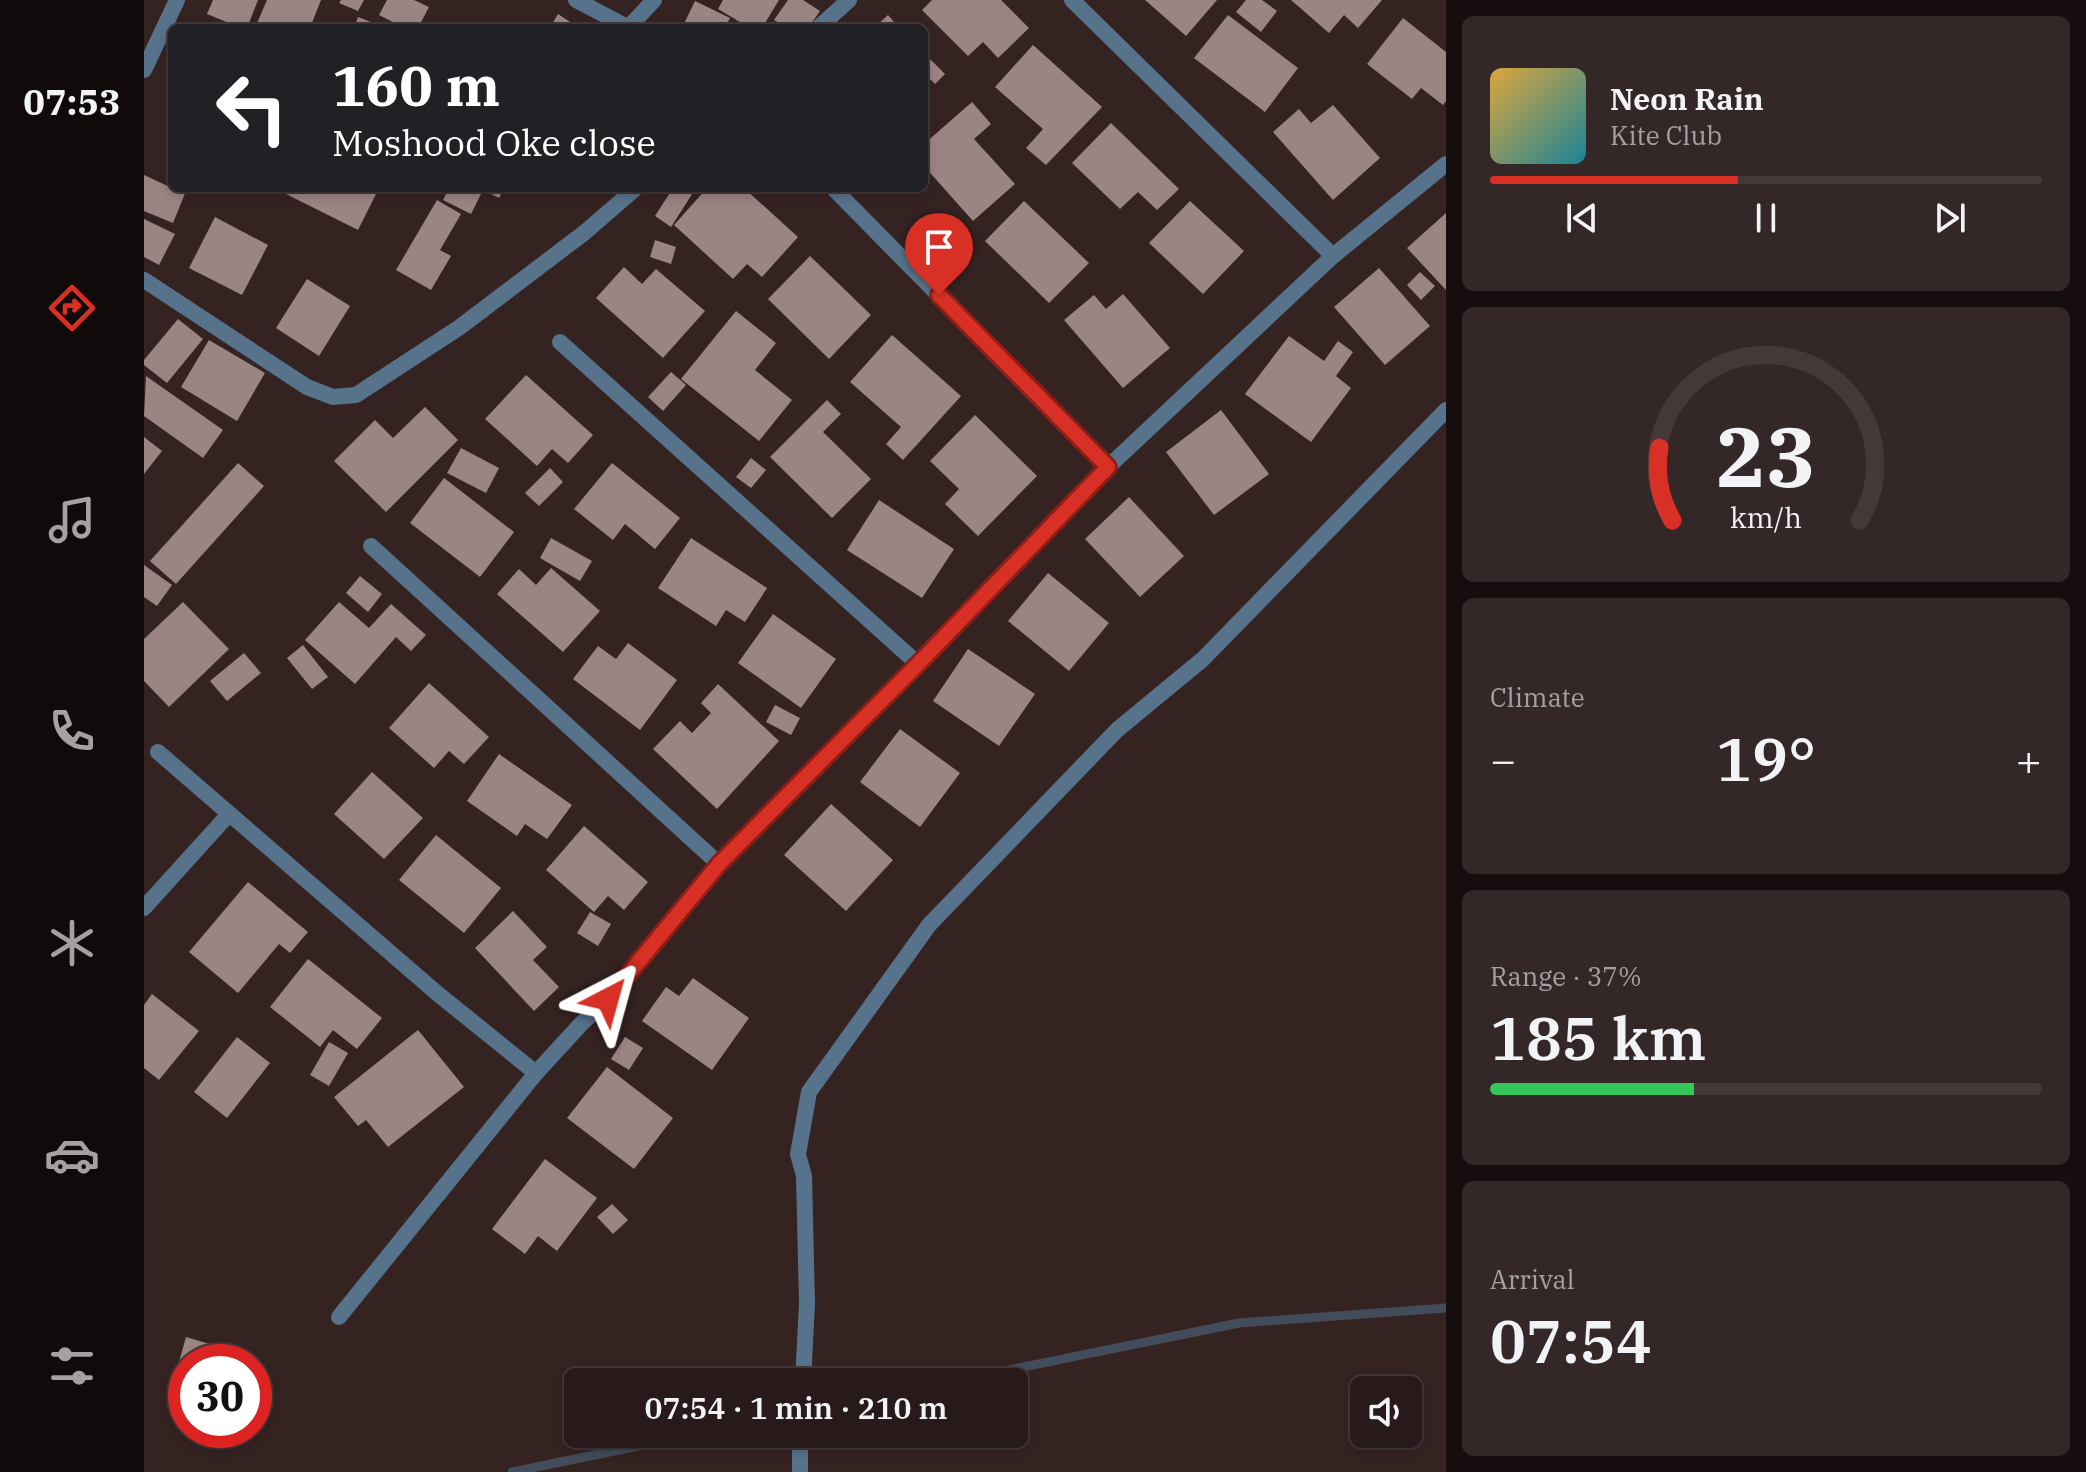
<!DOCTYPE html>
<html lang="en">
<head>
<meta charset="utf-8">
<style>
	body { margin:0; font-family:"IBM Plex Serif",serif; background:#342727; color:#f1f3f6; height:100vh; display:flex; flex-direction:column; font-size:30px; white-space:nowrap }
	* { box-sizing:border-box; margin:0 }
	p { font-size:26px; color:#a5a1a2 }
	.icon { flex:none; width:44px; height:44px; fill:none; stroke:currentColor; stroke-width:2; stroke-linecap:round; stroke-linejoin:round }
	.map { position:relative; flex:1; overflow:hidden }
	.side { display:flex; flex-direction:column; gap:16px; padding:16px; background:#160e0e; width:640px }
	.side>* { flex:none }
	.top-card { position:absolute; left:24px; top:24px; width:760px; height:168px; border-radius:12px; box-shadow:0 4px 12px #0003,0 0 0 2px #443839; background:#202124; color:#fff; overflow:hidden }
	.buttons { position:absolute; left:1206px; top:1376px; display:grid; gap:16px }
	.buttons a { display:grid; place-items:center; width:72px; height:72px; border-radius:12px; background:#281a1a; box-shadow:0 4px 12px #0003,0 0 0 2px #443839; font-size:40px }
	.speed { position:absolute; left:24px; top:1344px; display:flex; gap:16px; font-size:40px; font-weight:700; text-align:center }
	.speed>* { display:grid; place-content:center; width:104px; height:104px; border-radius:50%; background:#281a1a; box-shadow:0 4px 12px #0003,0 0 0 2px #443839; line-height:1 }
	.speed .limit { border:12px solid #d22; background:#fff; color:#111 }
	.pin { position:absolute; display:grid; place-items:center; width:68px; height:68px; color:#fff; margin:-82px -34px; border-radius:50% 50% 50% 0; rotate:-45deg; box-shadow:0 0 8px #0007 }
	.pin .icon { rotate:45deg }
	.me { position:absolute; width:88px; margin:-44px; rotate:39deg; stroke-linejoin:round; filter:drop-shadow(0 0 6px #0008) }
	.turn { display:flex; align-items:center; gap:28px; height:168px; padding:0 32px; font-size:36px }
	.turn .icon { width:104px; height:104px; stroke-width:2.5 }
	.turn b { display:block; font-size:56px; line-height:68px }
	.big { font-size:60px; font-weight:600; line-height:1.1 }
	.side .tile { flex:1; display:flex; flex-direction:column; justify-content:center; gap:12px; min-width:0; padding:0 28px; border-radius:12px; background:#342727 }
	.side .dial { align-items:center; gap:0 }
	.dial svg { height:208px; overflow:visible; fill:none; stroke:#443839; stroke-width:7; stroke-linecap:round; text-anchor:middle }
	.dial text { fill:#f1f3f6; stroke:none }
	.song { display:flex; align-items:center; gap:24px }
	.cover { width:96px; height:96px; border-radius:12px; background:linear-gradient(135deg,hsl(40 70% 55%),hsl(190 70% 35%)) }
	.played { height:8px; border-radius:4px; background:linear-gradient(90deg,#d93025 45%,#443839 45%) }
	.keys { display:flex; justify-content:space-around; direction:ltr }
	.heat { display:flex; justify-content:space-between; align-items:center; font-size:44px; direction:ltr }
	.charge { height:12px; border-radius:6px; background:linear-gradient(90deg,#34c759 37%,#443839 0) }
	.trip { position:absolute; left:420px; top:1368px; width:464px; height:80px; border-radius:12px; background:#281a1a; box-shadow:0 4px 12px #0003,0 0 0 2px #443839; font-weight:600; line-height:80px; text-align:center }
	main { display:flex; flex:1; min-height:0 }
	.dock { display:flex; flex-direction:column; width:144px; justify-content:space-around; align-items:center; background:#100a0a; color:#a5a1a2 }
	.dock .icon { width:56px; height:56px }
	.dock .selected { color:#d93025 }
	.dock b { font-size:36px; color:#f1f3f6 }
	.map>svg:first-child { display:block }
</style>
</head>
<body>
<main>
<nav class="dock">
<b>07:53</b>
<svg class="icon selected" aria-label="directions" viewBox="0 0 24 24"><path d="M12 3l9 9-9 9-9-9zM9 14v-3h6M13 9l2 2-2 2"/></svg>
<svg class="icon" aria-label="music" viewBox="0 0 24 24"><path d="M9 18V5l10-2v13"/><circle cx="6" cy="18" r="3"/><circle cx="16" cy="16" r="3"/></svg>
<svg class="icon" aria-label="phone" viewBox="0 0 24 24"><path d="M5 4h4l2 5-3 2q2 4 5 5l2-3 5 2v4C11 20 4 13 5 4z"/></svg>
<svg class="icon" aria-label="climate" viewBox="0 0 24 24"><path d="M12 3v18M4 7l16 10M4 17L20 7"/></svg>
<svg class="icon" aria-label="car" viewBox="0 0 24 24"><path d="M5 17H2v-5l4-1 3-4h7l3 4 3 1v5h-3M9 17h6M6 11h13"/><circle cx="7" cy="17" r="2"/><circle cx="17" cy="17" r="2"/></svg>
<svg class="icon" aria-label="filters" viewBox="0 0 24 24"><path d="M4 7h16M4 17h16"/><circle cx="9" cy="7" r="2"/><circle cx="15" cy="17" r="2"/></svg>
</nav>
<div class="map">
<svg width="1302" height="1472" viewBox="0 0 1302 1472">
	<rect width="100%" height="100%" fill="#352322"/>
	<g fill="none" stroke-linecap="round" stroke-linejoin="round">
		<g stroke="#434c5a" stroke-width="9">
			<polyline points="806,1382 1095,1323 1302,1308"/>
			<polyline points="368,1472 553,1434"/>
		</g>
	</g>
	<g fill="#9a8583">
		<polygon points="69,0 114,0 103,28 97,28 63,14"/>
		<polygon points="123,0 177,0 166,28 111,28"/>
		<polygon points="197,0 220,0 214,11 195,3"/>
		<polygon points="243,0 270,0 285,7 274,28 261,28 235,15"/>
		<polygon points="579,0 635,0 618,28 606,28 574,9"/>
		<polygon points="644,0 659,0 676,11 664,28 642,28 630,20"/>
		<polygon points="788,0 857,0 885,28 854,58 839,42 824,56 778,10"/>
		<polygon points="1001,0 1073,0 1042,36"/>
		<polygon points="1102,0 1118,0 1133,11 1117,32 1092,12"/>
		<polygon points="1147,0 1238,0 1214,28 1200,15 1185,33"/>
		<polygon points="551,1 586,18 581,28 538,28"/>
		<polygon points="414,14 435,28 406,28"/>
		<polygon points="744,15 755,28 730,28"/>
		<polygon points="1084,15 1154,68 1121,112 1050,58"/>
		<polygon points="214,17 242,28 210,28"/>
		<polygon points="1259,18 1302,52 1302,101 1299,105 1277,88 1268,99 1223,64"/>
		<polygon points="889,45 958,107 902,165 882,148 899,129 851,87"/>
		<polygon points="780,53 801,74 791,84 780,73"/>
		<polygon points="828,102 847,124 830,139 871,184 829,221 780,166 780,144"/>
		<polygon points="1189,105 1236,158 1189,200 1129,132 1155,109 1167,123"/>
		<polygon points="967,123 1035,189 1013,210 994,192 976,209 928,163"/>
		<polygon points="0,175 28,188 42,191 29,223 0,211"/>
		<polygon points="140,188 235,188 214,230 138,192"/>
		<polygon points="305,188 360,188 355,198 339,190 327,214 299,200"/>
		<polygon points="529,188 545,188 550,191 527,227 511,216"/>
		<polygon points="563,188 600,188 654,237 618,277 603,264 589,279 530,225"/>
		<polygon points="293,200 317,214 296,250 307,256 287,290 252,270"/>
		<polygon points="880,201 945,263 905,303 841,241"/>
		<polygon points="1046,201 1100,251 1059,294 1005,243"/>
		<polygon points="1302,213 1302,290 1263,248"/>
		<polygon points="71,217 124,245 98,295 45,268"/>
		<polygon points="0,219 31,234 15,265 0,257"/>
		<polygon points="511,240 532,247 527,264 506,257"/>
		<polygon points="666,256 727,315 685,359 624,299"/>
		<polygon points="480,267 498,284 512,269 561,311 519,358 452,298"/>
		<polygon points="1235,268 1286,326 1241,365 1190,307"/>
		<polygon points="1276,272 1291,286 1277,300 1263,285"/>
		<polygon points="163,279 206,306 175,356 132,328"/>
		<polygon points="979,294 1026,348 979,388 920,320 950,295 962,309"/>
		<polygon points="592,311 632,343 611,370 648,400 615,441 537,379"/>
		<polygon points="34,319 59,339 23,383 0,365 0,360"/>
		<polygon points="748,335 817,396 759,460 742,444 757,427 706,382"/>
		<polygon points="1145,336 1180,361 1194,341 1209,352 1192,376 1207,388 1167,442 1101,394"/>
		<polygon points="65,340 121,373 93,421 37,387"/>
		<polygon points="527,372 542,385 519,411 504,397"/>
		<polygon points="382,375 449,435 424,463 408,449 393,466 341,419"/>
		<polygon points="2,376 79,430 59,458 0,416"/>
		<polygon points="683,400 697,414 679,432 727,479 688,518 626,457"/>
		<polygon points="281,407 314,440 242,512 190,461 231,420 249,438"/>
		<polygon points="1077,410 1125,474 1070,515 1022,452"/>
		<polygon points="831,415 893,476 834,536 801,504 815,489 786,461"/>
		<polygon points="0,437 18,451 0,474"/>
		<polygon points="317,448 355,468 342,493 303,473"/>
		<polygon points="607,458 622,470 607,488 592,477"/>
		<polygon points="94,463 120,486 32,584 6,561"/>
		<polygon points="468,463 536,518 511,549 481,524 469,540 430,509"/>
		<polygon points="406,468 419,482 395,506 381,493"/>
		<polygon points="300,478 370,532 336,577 266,523"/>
		<polygon points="985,497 1040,556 996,597 941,539"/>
		<polygon points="735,500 810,549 778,598 703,550"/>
		<polygon points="407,538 448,561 436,581 396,558"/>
		<polygon points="547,538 623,588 601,622 582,610 572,626 514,588"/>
		<polygon points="0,565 28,585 13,606 0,597"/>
		<polygon points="407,568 456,611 419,652 353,594 375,569 392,585"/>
		<polygon points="904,573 965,623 925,671 864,621"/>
		<polygon points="216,576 238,594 224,612 202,593"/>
		<polygon points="39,602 85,649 25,707 0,681 0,639"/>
		<polygon points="195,602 225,628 247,604 282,635 267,651 252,637 211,684 161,640"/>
		<polygon points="629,614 692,659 657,708 594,663"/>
		<polygon points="484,643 533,680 496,730 429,679 454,646 472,659"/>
		<polygon points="159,645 184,677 168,689 143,658"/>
		<polygon points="824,649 891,694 855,746 789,701"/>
		<polygon points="100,653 117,673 83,701 66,681"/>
		<polygon points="285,683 345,737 320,764 305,751 290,768 245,728"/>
		<polygon points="574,684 635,741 573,809 509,749 536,721 548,733 567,713 557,703"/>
		<polygon points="631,705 656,718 647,735 622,722"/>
		<polygon points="756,729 816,773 776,827 716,782"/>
		<polygon points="355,754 428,805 403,839 381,824 373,836 323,801"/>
		<polygon points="228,772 279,818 240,859 190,814"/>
		<polygon points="687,804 749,860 702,911 640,855"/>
		<polygon points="440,826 504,882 480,910 464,896 450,912 402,870"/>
		<polygon points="292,835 357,888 320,933 255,880"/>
		<polygon points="104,882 164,932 146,953 135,944 94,993 45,952"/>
		<polygon points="369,911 403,947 389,960 415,987 390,1011 331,948"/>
		<polygon points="446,912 467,924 454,946 433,933"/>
		<polygon points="164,959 238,1018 213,1049 189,1030 176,1047 126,1007"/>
		<polygon points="549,978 605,1018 568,1070 498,1021 522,987 535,996"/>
		<polygon points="8,994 55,1031 15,1080 0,1068 0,1005"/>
		<polygon points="274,1030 320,1087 244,1147 222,1120 214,1126 190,1097"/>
		<polygon points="93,1037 126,1063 83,1118 50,1092"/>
		<polygon points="481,1037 499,1048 485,1070 467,1059"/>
		<polygon points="185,1042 204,1053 185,1086 166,1075"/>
		<polygon points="463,1067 529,1118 490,1169 423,1118"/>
		<polygon points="401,1159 453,1198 413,1251 394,1236 381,1254 348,1229"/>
		<polygon points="468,1204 484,1220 469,1234 453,1217"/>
		<polygon points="42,1337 93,1352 91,1362 42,1362 42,1387 29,1383"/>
	</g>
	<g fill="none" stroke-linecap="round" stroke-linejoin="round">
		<polyline stroke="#57738c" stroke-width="16" points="195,1317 392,1073"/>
		<g stroke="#57738c" stroke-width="16">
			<polyline points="432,0 485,28"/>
			<polyline points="928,0 1189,256"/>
			<polyline points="485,27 510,0"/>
			<polyline points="674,28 705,0"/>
			<polyline points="0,70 33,0"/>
			<polyline points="689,188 964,467"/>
			<polyline points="0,280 163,387 189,397 212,395 316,327 440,233 492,188"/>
			<polyline points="416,342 774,664"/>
			<polyline points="227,546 575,864"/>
			<polyline points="14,752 294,994 392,1073 437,1024 464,999 575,864 774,664 964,467 1189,256 1302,164"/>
			<polyline points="0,908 85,814"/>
			<polyline points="659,1382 663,1303 660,1176 654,1154 665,1092 785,925 973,730 1059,659 1302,410"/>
			<polyline points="656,1434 656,1472"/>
		</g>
	</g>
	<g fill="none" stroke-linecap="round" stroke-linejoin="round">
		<defs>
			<polyline id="route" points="464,999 575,864 774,664 964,467 795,295"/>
		</defs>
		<use href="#route" stroke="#8d1f18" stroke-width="20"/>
		<use href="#route" stroke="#d93025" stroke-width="14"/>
	</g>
</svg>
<div class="buttons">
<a><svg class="icon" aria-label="sound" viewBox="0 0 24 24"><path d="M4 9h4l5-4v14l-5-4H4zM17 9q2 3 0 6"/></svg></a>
</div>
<div class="speed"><div class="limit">30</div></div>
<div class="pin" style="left:795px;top:295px;background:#d93025"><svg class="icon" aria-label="arrive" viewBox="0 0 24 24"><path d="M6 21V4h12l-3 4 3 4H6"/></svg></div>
<svg class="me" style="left:464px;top:999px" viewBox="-20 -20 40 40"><path d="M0-17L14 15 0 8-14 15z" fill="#d93025" stroke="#fff" stroke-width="4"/></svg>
<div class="trip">07:54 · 1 min · 210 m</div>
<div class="top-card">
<div class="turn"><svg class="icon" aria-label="left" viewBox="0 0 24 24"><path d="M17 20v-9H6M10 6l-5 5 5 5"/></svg><div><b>160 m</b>Moshood Oke close</div></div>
</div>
</div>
<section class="side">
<div class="tile">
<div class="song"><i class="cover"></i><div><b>Neon Rain</b><p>Kite Club</p></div></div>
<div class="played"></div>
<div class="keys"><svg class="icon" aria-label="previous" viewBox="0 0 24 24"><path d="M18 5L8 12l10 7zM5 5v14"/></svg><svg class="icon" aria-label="pause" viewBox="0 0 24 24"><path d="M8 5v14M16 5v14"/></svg><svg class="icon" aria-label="next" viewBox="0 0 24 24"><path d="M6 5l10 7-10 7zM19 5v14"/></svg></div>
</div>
<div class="tile dial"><svg viewBox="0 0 100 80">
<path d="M14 69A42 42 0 1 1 86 69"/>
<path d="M14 69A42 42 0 0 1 9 41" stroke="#d93025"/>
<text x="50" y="56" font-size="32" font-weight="700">23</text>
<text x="50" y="72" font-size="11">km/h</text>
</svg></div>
<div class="tile"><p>Climate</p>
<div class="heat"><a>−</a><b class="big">19°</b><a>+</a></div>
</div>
<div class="tile"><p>Range · 37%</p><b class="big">185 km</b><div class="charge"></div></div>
<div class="tile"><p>Arrival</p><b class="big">07:54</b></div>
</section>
</main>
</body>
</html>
